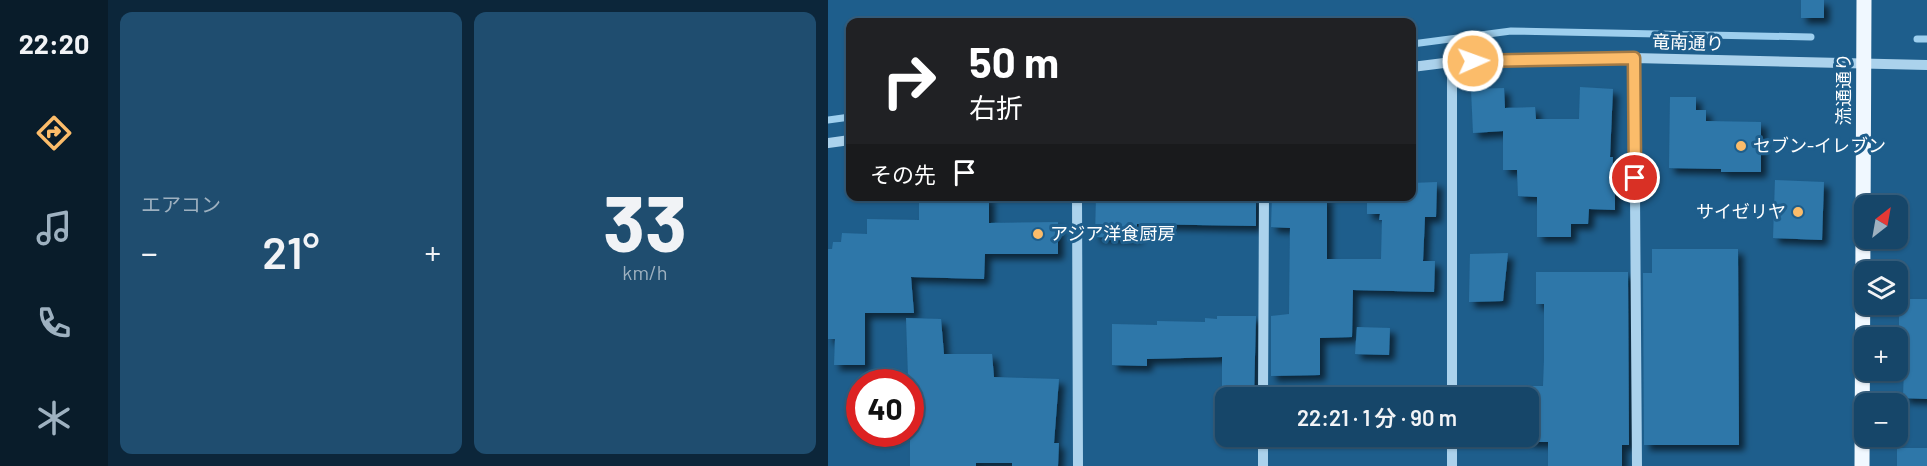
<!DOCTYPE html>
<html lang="ja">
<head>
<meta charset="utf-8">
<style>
	body { margin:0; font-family:Barlow,"Noto Sans JP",sans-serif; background:#1f4d6f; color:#f1f3f6; height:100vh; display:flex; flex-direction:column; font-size:22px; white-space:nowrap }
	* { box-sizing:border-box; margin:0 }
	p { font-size:20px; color:#9eb1c0 }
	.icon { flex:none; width:33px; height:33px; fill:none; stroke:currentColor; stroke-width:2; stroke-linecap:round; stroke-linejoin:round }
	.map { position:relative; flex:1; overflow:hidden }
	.drawer { display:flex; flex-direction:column; gap:12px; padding:12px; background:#0c263a; width:720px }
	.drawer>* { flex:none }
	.hud { position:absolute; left:18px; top:18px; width:570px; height:183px; border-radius:12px; box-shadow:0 2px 4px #0004,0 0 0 2px #355e7d; background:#202124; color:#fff; overflow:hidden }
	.needle { width:39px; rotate:31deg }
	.buttons { position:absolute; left:1026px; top:195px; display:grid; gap:12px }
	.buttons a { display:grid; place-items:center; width:54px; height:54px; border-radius:12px; background:#164669; box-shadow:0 2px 4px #0004,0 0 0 2px #355e7d; font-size:30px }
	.speed { position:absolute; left:18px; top:369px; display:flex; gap:12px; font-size:30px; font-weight:700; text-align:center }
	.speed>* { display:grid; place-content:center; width:78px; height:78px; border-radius:50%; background:#164669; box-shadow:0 2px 4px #0004,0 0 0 2px #355e7d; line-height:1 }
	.speed .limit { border:9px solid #d22; background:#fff; color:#111 }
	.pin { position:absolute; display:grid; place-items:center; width:51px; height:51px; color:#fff; margin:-26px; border:3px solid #fff; border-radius:50%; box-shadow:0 2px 6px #0007 }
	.me { position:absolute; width:66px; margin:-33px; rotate:88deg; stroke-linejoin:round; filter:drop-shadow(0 0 4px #0008) }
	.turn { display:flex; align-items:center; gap:21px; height:126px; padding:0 24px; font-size:27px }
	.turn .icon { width:78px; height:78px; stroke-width:2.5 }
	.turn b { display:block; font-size:42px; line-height:51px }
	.then { display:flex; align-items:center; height:57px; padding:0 24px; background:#0003; gap:12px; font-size:22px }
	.big { font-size:45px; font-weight:600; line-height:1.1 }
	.drawer .tile { flex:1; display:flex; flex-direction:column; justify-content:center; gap:9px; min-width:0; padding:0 21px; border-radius:12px; background:#1f4d6f }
	.drawer .dial { align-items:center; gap:0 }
	.dial b { font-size:78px; line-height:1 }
	.heat { display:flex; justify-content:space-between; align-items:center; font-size:33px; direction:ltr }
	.drawer .tiles { flex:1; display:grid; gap:12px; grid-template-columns:repeat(2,1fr) }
	.trip { position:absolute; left:387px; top:387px; width:324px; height:60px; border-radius:12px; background:#164669; box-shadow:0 2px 4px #0004,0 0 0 2px #355e7d; font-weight:600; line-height:60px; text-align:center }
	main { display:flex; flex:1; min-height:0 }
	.menu { display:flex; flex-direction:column; width:108px; justify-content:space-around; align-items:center; background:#091c2a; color:#9eb1c0 }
	.menu .icon { width:42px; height:42px }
	.menu .on { color:#fbbc6a }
	.menu b { font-size:27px; color:#f1f3f6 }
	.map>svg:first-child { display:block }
</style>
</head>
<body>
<main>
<nav class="menu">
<b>22:20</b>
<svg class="icon on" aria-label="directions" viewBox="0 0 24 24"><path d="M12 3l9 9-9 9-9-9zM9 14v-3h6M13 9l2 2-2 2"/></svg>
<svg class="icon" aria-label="music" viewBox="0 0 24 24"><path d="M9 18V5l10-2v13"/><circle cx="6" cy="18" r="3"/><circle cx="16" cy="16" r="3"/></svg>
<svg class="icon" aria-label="phone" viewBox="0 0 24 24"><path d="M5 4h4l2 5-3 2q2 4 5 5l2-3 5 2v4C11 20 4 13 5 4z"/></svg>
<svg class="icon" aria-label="climate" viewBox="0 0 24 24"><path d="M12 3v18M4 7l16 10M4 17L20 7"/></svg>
</nav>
<section class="drawer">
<div class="tiles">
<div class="tile"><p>エアコン</p>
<div class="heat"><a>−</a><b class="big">21°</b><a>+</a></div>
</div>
<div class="tile dial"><b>33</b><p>km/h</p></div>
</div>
</section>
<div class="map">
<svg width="1099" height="466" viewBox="0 0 1099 466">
	<defs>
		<filter id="shadow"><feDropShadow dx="5.5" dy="5.5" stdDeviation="3" flood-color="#0009"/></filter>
	</defs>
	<rect width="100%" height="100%" fill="#1e5e8c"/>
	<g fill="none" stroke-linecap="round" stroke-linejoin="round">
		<g stroke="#9ecfee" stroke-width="7">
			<polyline points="1089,39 1099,39"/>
			<polyline points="584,44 683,31 983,37"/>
			<polyline points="0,120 22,117"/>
		</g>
	</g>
	<g fill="#2e77a9" filter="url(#shadow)">
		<rect x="973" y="0" width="23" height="18"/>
		<polygon points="752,87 785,89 782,157 785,157 784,181 787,181 787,210 761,209 760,224 743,224 743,237 709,237 709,197 690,196 689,170 675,170 675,131 645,133 643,89 676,88 677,108 707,107 708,119 751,119"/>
		<polygon points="842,97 868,97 868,110 878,110 878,121 933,122 933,172 893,172 893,169 841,168"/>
		<polygon points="947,180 996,182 994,240 945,238"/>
		<polygon points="609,182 608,217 597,217 595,261 607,261 606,292 525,290 524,337 492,338 492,375 443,376 443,316 461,314 462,228 443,227 444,196 499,196 499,259 553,259 554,220 551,220 552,214 539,214 539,196 584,196 584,183"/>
		<polygon points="91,196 161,196 161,223 230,222 230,254 157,254 156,279 83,277 86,313 37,313 37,365 6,365 7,339 0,339 0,249 4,249 5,242 13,242 14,233 39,234 39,219 91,220"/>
		<polygon points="268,196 428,196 428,226 309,224 309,238 267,237"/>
		<polygon points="824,249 910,249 911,445 816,445 815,273 824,273"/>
		<polygon points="680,253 675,301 641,302 642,254"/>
		<polygon points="708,272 800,272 801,445 794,445 794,466 720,466 720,442 700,442 700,386 715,386 716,361 716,304 708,304"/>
		<polygon points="1071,299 1099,299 1099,399 1075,398 1076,368 1071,367"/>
		<polygon points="389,316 428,316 426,398 394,398 394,357 319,359 319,366 284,365 284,324 329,325 329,321 377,322 377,318 389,319"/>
		<polygon points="78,318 113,319 116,354 164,354 166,377 231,379 226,443 231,443 230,466 184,466 184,463 148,463 148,466 82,466 82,376 80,376"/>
		<polygon points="529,327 562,328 561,355 527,354"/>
		<rect x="1069" y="448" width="30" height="18"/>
	</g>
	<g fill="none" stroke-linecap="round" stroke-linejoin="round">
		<g stroke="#abd2ec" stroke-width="10">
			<polyline points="806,58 809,466"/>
			<polyline points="624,62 624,398"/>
			<polyline points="584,67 624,62 806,58 1099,65"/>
			<polyline points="0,143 22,140"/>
			<polyline points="249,196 250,466"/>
			<polyline points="435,398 436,196"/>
			<polyline points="624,436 624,466"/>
			<polyline points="435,466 435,436"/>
		</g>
		<polyline stroke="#f0f8ff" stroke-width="15" points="1034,466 1036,0"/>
	</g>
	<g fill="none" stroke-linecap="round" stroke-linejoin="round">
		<defs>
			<polyline id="route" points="645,61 806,58 807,178"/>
		</defs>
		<use href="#route" stroke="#a37a45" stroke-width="15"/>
		<use href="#route" stroke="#fbbc6a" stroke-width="10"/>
	</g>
	<g fill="#fbbc6a" stroke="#1e5e8c" stroke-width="2">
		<circle cx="913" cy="146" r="6"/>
		<circle cx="970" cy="212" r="6"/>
		<circle cx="210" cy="234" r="6"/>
	</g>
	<g text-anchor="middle" stroke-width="6" stroke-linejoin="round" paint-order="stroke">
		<g font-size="18" fill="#fff" stroke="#1e5e8c">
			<text transform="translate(860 43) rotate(2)" y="6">竜南通り</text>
			<text transform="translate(1016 89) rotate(-90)" y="6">流通通り</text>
		</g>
		<g font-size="18" fill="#fff" stroke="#1e5e8c" text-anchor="start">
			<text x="925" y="152">セブン-イレブン</text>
			<text x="958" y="218" text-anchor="end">サイゼリヤ</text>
			<text x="222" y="240">アジア洋食厨房</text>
		</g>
	</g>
</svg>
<div class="buttons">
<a><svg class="needle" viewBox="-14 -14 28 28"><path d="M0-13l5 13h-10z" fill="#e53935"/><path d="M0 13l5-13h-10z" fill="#9eb1c0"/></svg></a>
<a><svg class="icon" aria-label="layers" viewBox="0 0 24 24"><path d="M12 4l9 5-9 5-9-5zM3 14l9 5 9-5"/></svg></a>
<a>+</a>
<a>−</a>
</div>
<div class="speed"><div class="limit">40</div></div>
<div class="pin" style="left:807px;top:178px;background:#d93025"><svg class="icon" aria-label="arrive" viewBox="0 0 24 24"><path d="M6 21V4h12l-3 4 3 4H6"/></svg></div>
<svg class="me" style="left:645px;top:61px" viewBox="-20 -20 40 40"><circle r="17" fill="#fbbc6a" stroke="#fff" stroke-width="3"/><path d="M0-11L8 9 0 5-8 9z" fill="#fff"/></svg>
<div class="trip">22:21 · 1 分 · 90 m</div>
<div class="hud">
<div class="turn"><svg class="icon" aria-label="right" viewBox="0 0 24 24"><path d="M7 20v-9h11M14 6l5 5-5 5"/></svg><div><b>50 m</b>右折</div></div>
<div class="then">その先<svg class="icon" aria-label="arrive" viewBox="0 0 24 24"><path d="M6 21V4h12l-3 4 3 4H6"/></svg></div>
</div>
</div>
</main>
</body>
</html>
